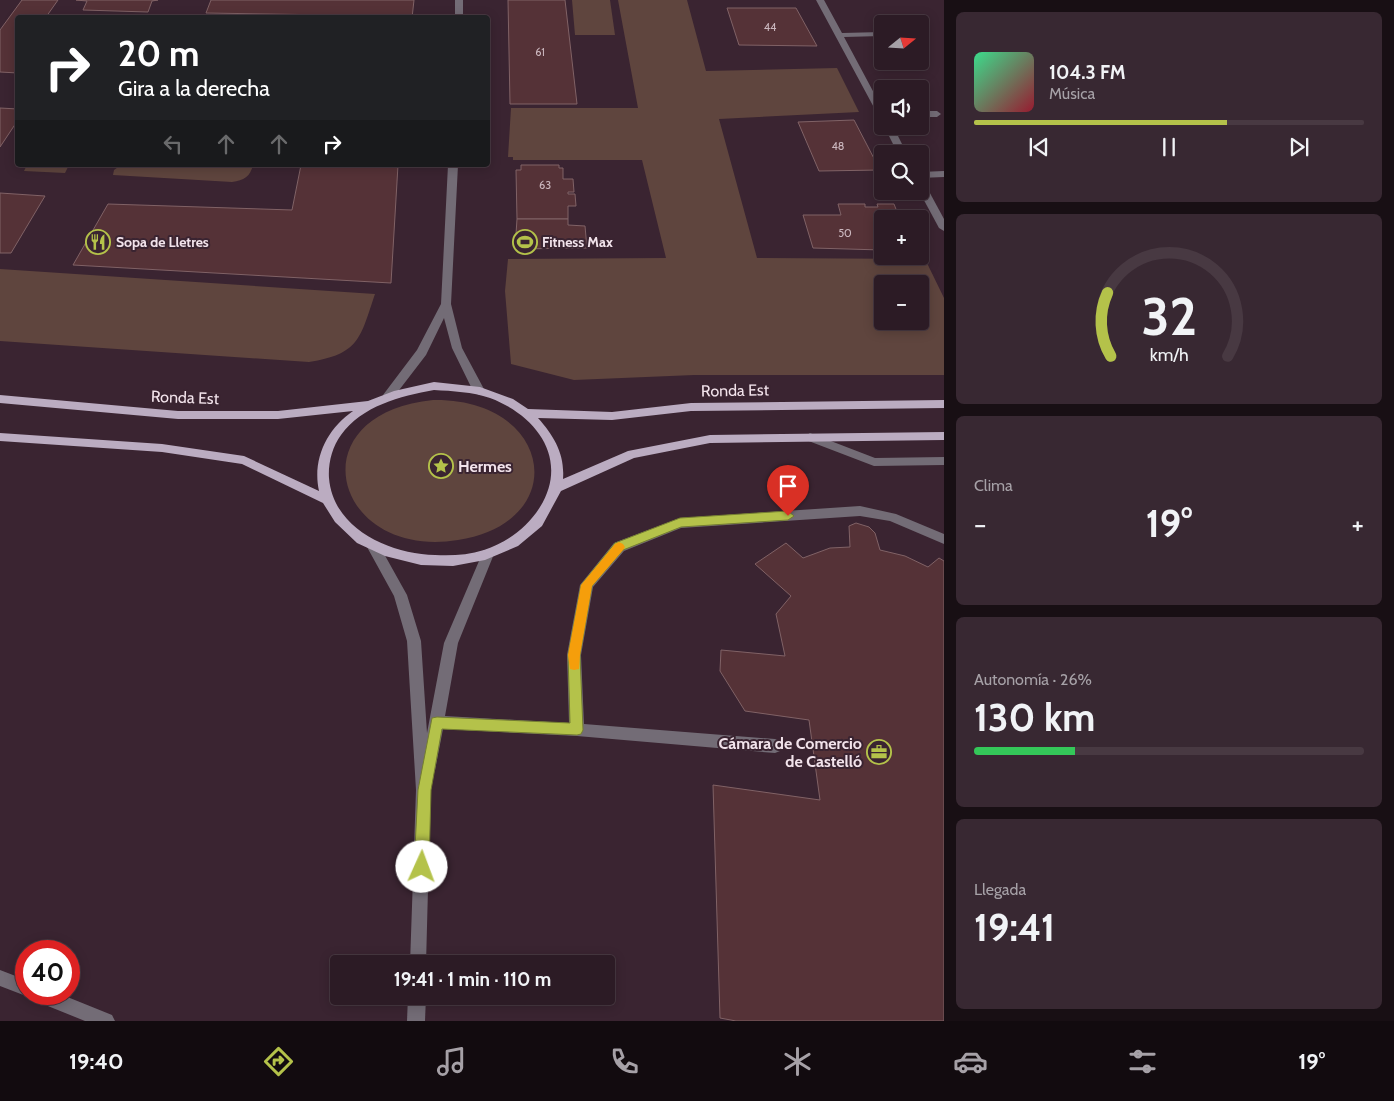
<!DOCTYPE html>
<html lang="es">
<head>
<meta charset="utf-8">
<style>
	body { margin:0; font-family:Cabin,sans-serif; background:#382832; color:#f1f3f6; height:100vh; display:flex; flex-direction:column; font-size:19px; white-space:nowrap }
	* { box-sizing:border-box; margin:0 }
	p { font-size:16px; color:#a6a1a7 }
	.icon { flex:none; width:28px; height:28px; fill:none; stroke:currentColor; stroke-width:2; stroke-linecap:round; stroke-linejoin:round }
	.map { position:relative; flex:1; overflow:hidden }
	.details { display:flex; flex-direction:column; gap:12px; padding:12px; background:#180f14; width:450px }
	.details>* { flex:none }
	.banner { position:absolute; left:15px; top:15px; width:475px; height:152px; border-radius:5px; box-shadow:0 2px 12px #0003,0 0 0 1px #483942; background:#202124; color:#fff; overflow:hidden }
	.needle { width:32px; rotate:72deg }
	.fabs { position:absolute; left:874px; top:15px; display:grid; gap:10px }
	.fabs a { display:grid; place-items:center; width:55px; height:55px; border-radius:5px; background:#2c1b25; box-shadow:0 2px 12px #0003,0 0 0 1px #483942; font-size:25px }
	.speed { position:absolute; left:15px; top:940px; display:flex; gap:10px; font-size:25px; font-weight:700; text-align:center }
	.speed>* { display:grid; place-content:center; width:65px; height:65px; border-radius:50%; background:#2c1b25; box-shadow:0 2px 12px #0003,0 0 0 1px #483942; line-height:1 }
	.speed .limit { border:8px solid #d22; background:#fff; color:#111 }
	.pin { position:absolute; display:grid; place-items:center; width:42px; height:42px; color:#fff; margin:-51px -21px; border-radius:50% 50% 50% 0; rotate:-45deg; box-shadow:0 0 5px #0007 }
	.pin .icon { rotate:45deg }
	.me { position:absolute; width:55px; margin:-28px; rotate:2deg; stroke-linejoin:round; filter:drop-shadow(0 0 4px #0008) }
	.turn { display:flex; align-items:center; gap:18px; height:105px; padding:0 20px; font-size:22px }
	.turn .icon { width:65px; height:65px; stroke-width:2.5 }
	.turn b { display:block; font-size:35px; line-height:42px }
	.lanes { display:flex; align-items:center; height:48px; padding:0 20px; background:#0003; justify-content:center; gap:25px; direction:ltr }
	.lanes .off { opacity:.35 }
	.big { font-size:38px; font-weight:700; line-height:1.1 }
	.details .widget { flex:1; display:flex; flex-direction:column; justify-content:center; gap:8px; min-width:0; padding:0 18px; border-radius:8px; background:#382832 }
	.details .dial { align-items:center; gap:0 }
	.dial svg { height:130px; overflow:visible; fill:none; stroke:#483942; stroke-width:7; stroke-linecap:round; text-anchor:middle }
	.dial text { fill:#f1f3f6; stroke:none }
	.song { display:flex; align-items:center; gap:15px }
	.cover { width:60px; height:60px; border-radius:8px; background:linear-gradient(135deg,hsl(150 70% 55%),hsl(350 70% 35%)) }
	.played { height:5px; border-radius:2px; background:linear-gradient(90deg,#b4c24a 65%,#483942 65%) }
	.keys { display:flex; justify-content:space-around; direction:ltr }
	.heat { display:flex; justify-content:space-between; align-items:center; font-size:28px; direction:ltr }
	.charge { height:8px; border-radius:4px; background:linear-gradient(90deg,#34c759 26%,#483942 0) }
	.trip { position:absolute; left:330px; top:955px; width:285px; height:50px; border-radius:5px; background:#2c1b25; box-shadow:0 2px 12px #0003,0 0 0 1px #483942; font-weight:700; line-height:50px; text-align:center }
	.tabs { display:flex; height:80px; justify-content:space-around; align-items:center; background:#120b0f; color:#a6a1a7 }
	.tabs .icon { width:35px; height:35px }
	.tabs .on { color:#b4c24a }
	.tabs b { font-size:22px; color:#f1f3f6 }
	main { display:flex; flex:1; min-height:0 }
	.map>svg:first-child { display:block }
</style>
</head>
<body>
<main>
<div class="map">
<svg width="944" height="1021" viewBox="0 0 944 1021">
	<rect width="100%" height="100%" fill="#3a2431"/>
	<g fill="#5f453e" fill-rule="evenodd">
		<polygon points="572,0 610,0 615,35 575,35"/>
		<path d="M618 0H687L706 71 837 68 859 112 719 119 757 258 925 259 944 298V375H694L574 380 511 364 505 291 508 259 666 258 642 160H513V157H508L511 108H638ZM882 284H920V321H882Z"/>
		<polygon points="27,165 69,165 65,173 24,171"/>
		<path d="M121 165H253C250 177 244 180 232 182L113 175 114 170Z"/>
		<path d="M0 269 375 294C360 338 360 354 309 362L0 341Z"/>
		<path d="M433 400C553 398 573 522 458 540 333 560 295 414 433 400Z"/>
	</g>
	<g fill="#553237" stroke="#806266">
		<polygon points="22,0 58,0 46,17 64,17 18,18 18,73 0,72 0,30"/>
		<polygon points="76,0 158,0 152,1 148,12 83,10 87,1"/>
		<polygon points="211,0 414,0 412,18 329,18 330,15 206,13"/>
		<polygon points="508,0 565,0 577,104 510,104"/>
		<polygon points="727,8 796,8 817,46 739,45"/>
		<polygon points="0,108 18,109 18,120 0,147"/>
		<polygon points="854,120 880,170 819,171 798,122"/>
		<polygon points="301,165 398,165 391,283 73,265 108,204 292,210"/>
		<polygon points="521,165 559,165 559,168 563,168 563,179 573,179 574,192 568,192 568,194 575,194 576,206 568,206 568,219 517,219 516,170 521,170"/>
		<polygon points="0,193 45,196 11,253 0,253"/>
		<polygon points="838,204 865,204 865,207 878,207 877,204 894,204 899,217 906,219 882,219 882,250 813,248 803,215 841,215"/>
		<polygon points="517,219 568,219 568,225 585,226 587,248 515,249"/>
		<polygon points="856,523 869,527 875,533 880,550 905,556 928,567 939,558 944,561 944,1021 736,1021 720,1018 713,785 820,800 809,720 745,711 720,671 721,650 785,656 776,614 791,596 755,564 786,543 803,558 830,548 850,547 849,526"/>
	</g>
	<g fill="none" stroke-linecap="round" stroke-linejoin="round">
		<g fill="#736c76" fill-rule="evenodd">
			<rect x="455" y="0" width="8" height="18"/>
			<polygon points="816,0 824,0 842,33 882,32 882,36 844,37 882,108 882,118 878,115"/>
			<polygon points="920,111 937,111 941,114 937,117 920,117"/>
			<polygon points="884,126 893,126 907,154 898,154"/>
			<polygon points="448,165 458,165 451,304 462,348 485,391 479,395 473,391 452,348 444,318 426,355 393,398 389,399 383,395 417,350 441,304"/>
			<polygon points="944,171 944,177 920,178 920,172"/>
			<polygon points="920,181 925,184 944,219 944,231 939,228 919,191"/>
			<polygon points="810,433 875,458 944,457 944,465 874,466 806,440 804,437"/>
			<polygon points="860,506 896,514 944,534 944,544 890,521 860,516 681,528 624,551 593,587 581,655 584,724 775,739 780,741 782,746 780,751 775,753 577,736 443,729 435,770 431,776 426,964 410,964 416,790 407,641 394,596 367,547 368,543 378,543 407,595 421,641 427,733 444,643 482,554 483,550 493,550 494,554 458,643 445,716 569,723 567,655 580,585 614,543 680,518"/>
			<polygon points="0,970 26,980 26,994 60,994 112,1015 115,1021 85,1021 33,1000 31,995 26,996 0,986"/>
			<polygon points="408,996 426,996 425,1021 407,1021"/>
		</g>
		<path fill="#bbacc1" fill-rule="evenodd" d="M434 382 480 387 513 399 528 409 612 412 691 403 944 400V408L691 411 612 420 538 418C554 436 565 454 563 479L628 451 710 435 944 432V440L710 443 634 458 561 491 542 526 518 546 485 560 453 566 421 565 385 556 357 543 335 522 323 503 242 464 162 452 0 441V433L162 444 244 456 319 491C312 459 327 429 353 411L278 419H178L0 403V395L178 411H278L368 401 394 391ZM434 390C453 391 472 392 490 398 538 416 569 460 540 507 527 528 507 542 484 550 468 555 451 556 435 555 390 554 333 529 329 478 328 464 332 447 341 435 362 406 400 396 434 390Z"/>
	</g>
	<polygon fill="#b4c24a" stroke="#757e30" points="788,511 794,516 788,520 681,527 623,550 592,586 580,655 583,730 581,734 577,735 442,729 431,790 429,867 427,872 422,874 416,872 414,867 418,790 432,718 437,717 570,723 568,655 581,585 615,543 680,518"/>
	<polygon fill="#f59e0b" points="619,542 623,544 625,547 623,550 592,586 580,655 579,669 574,670 570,669 568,655 581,585 615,544"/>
	<defs>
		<symbol id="restaurant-ring" viewBox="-11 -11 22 22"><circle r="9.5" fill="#3a2431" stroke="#b4c24a" stroke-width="1.5"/><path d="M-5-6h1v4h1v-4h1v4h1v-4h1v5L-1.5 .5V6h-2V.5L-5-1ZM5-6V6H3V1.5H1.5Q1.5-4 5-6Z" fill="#b4c24a"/></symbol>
		<symbol id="stadium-ring" viewBox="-11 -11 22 22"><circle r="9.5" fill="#3a2431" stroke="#b4c24a" stroke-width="1.5"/><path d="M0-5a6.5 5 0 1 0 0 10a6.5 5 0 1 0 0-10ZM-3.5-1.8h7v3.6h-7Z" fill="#b4c24a"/></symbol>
		<symbol id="sight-ring" viewBox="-11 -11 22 22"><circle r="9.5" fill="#3a2431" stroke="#b4c24a" stroke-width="1.5"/><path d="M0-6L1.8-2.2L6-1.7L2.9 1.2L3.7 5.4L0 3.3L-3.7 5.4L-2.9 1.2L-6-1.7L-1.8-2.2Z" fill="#b4c24a"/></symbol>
		<symbol id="office-ring" viewBox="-11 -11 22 22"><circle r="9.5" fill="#3a2431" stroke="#b4c24a" stroke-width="1.5"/><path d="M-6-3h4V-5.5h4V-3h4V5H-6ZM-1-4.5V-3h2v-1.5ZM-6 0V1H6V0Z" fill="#b4c24a"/></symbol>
	</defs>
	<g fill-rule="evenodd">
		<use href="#restaurant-ring" x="84" y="228" width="28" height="28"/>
		<use href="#stadium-ring" x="511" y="228" width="28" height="28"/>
		<use href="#sight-ring" x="427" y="452" width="28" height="28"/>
		<use href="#office-ring" x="865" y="738" width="28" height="28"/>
	</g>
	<g text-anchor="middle" stroke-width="4" stroke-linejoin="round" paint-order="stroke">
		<g font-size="11" fill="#cbb7be">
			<text x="770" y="31">44</text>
			<text x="540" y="56">61</text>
			<text x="838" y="150">48</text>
			<text x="545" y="189">63</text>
			<text x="845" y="237">50</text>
		</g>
		<g font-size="14" font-weight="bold" fill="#f2e3eb" stroke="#3a2431" text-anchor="start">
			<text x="116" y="247">Sopa de Lletres</text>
			<text x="542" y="247">Fitness Max</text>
		</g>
		<g font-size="16" fill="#f2e3eb" stroke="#3a2431">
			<text transform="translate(735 390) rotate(-1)" y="6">Ronda Est</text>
			<text transform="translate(185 397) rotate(2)" y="6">Ronda Est</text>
		</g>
		<g font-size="16" font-weight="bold" fill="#f2e3eb" stroke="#3a2431" text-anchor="start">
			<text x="458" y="472">Hermes</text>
			<text x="862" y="749" text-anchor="end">Cámara de Comercio<tspan x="862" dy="18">de Castelló</tspan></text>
		</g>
	</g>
</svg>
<div class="fabs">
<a><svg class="needle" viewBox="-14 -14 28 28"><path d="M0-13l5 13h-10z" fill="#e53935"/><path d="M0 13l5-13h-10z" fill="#a6a1a7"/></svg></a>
<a><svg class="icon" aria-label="sound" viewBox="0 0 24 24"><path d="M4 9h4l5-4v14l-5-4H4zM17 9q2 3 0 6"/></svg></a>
<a><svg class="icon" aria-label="search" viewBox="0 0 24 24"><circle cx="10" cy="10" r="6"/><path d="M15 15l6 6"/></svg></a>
<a>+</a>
<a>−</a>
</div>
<div class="speed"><div class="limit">40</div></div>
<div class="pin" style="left:788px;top:516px;background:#d93025"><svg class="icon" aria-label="arrive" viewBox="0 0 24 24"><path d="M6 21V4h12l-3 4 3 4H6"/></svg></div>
<svg class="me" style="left:422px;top:867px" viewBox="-20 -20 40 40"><circle r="19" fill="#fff"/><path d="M0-13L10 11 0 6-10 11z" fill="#b4c24a"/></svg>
<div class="trip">19:41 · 1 min · 110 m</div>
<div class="banner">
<div class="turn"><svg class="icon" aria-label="right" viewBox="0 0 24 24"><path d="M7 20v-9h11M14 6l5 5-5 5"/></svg><div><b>20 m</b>Gira a la derecha</div></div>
<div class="lanes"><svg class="icon off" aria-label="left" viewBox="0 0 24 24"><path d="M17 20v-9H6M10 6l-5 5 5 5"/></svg><svg class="icon off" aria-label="ahead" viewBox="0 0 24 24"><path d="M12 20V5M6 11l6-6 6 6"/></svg><svg class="icon off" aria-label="ahead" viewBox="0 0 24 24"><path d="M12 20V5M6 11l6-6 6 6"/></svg><svg class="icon" aria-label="right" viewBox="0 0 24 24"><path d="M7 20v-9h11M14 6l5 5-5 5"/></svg></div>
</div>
</div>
<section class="details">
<div class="widget">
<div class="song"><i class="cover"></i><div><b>104.3 FM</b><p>Música</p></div></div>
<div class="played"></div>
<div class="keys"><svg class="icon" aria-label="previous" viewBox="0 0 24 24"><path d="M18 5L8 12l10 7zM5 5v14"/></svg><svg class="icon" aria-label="pause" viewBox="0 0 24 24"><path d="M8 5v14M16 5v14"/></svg><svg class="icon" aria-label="next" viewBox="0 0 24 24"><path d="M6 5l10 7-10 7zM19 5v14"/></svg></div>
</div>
<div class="widget dial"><svg viewBox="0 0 100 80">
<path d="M14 69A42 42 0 1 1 86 69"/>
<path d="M14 69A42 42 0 0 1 12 30" stroke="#b4c24a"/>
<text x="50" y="56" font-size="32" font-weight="700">32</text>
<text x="50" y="72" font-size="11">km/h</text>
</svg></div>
<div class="widget"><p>Clima</p>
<div class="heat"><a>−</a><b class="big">19°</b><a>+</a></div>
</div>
<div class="widget"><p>Autonomía · 26%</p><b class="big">130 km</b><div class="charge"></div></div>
<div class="widget"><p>Llegada</p><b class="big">19:41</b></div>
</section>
</main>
<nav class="tabs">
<b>19:40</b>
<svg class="icon on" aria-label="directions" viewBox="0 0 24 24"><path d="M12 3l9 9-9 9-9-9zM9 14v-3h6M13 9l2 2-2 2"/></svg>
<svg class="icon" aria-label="music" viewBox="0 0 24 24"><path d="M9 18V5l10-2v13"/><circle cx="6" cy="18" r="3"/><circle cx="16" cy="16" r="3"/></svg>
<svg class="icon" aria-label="phone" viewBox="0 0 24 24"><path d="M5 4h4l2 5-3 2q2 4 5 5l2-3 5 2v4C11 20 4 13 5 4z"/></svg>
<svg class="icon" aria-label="climate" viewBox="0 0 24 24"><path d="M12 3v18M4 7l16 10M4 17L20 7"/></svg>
<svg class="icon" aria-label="car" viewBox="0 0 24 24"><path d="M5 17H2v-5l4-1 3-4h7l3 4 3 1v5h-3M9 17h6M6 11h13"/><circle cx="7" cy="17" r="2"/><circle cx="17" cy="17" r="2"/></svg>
<svg class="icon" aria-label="filters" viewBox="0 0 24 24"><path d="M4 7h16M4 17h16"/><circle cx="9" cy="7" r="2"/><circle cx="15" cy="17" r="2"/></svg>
<b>19°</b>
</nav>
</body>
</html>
